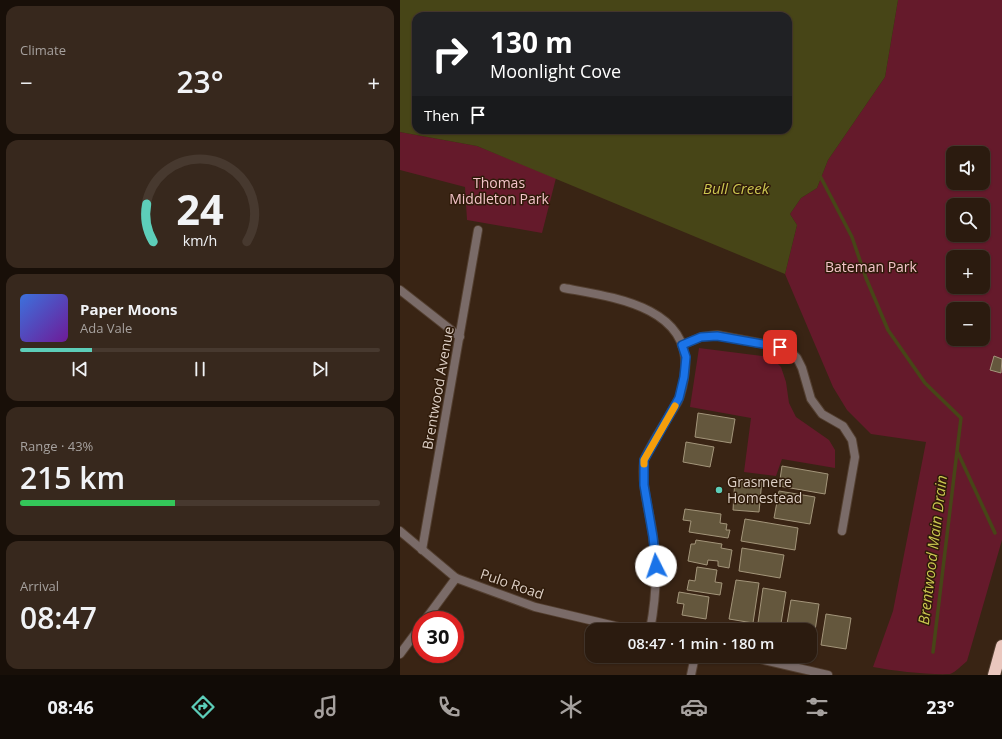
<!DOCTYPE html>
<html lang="en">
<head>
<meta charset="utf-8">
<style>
	body { margin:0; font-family:"Open Sans",sans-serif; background:#37281d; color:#f1f3f6; height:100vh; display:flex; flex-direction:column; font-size:15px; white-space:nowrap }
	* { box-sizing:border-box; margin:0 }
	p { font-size:13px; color:#a6a19e }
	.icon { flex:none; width:22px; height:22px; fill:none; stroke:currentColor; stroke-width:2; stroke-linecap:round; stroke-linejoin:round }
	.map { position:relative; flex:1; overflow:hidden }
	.drawer { display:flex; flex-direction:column; gap:6px; padding:6px; background:#180f08; width:400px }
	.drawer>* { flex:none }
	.top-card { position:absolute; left:12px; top:12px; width:380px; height:122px; border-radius:12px; box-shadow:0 1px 3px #0004,0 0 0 1px #47392f; background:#202124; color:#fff; overflow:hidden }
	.tools { position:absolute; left:546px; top:146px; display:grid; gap:8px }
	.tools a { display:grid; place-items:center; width:44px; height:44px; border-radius:8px; background:#2b1b0f; box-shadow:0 1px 3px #0004,0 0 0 1px #47392f; font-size:20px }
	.speed { position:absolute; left:12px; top:611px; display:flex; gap:8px; font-size:20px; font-weight:700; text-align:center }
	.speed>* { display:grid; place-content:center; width:52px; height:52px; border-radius:50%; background:#2b1b0f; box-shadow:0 1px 3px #0004,0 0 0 1px #47392f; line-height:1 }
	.speed .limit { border:6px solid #d22; background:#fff; color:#111 }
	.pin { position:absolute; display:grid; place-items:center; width:34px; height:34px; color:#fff; margin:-17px; border-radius:8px; box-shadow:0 2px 6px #0006 }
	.me { position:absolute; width:44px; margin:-22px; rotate:356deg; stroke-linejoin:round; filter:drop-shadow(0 0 3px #0008) }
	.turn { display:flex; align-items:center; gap:14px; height:84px; padding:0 12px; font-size:18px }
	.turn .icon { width:52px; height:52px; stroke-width:2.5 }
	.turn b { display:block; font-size:28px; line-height:34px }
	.then { display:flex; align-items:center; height:38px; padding:0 12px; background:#0003; gap:8px; font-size:15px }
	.big { font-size:30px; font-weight:600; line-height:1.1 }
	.drawer .widget { flex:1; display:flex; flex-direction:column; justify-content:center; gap:6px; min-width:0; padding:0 14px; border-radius:12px; background:#37281d }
	.drawer .dial { align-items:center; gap:0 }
	.dial svg { height:104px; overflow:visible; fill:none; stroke:#47392f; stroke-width:7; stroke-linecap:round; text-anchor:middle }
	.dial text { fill:#f1f3f6; stroke:none }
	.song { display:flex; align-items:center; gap:12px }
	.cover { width:48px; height:48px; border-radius:6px; background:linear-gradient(135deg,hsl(220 70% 55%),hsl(280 70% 35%)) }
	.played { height:4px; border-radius:2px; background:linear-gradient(90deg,#5dceb9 20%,#47392f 20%) }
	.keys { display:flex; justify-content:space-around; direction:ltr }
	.heat { display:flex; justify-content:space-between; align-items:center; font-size:22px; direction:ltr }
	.charge { height:6px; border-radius:3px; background:linear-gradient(90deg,#34c759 43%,#47392f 0) }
	.trip { position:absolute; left:185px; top:623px; width:232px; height:40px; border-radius:12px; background:#2b1b0f; box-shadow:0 1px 3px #0004,0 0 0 1px #47392f; font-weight:600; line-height:40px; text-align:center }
	.menu { display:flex; height:64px; justify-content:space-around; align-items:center; background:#110b06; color:#a6a19e }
	.menu .icon { width:28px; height:28px }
	.menu .current { color:#5dceb9 }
	.menu b { font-size:18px; color:#f1f3f6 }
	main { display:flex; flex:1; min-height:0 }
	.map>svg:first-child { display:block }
</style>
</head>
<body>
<main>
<section class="drawer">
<div class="widget"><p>Climate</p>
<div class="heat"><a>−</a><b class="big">23°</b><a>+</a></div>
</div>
<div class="widget dial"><svg viewBox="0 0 100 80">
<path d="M14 69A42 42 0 1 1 86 69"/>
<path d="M14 69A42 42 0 0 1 9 40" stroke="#5dceb9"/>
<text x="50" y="56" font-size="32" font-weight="700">24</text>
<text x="50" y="72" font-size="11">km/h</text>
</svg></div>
<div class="widget">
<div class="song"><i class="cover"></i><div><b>Paper Moons</b><p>Ada Vale</p></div></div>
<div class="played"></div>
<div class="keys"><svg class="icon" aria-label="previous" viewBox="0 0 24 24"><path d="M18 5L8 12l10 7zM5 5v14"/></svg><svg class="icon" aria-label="pause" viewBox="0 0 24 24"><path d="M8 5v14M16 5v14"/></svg><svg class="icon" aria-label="next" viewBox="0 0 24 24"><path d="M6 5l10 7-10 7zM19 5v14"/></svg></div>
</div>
<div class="widget"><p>Range · 43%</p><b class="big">215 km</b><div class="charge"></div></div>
<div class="widget"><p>Arrival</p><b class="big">08:47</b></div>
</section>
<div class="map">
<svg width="602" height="675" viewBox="0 0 602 675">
	<rect width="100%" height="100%" fill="#392414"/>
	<g fill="#651a2b" fill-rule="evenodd">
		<path d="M498 0H602V540L567 661C562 665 556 672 550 674 529 675 494 671 473 667L493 611 526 442 471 434 447 410 433 387 385 274 397 225 390 214 401 198 417 188 428 160 485 77ZM553 153H583V183H553ZM553 205H583V235H553ZM553 257H583V287H553ZM553 309H583V339H553Z"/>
		<polygon points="0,132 77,146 156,178 142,233 67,220 65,187 0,170"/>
		<polygon points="299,348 371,357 381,367 386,382 389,403 396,417 429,440 435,450 435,468 382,459 376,476 344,472 351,418 290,407"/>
	</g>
	<path fill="#474517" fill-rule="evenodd" d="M0 0H498L485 77 428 160 417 188 401 198 390 214 397 225 385 274 77 146 0 132ZM16 16H388V130H16Z"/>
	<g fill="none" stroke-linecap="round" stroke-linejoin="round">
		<g stroke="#474517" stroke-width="3.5">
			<polyline points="419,174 452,237 466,278 488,330 525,383 561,418 533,652"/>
			<polyline points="558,453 595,533"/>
		</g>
	</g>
	<g fill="#64573d" stroke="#a3957a">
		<polygon points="594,356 602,359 601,373 590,370"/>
		<polygon points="298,413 335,419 331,443 295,437"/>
		<polygon points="286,442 314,447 310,467 283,462"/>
		<polygon points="382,466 428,474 425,494 379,486"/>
		<polygon points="335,478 362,480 359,512 333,510"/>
		<polygon points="379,491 415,497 410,524 374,518"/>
		<polygon points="285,509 321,514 320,523 327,524 326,530 330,530 328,538 289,532 291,521 283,520"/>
		<polygon points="345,519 398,528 395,550 341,541"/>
		<polygon points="296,540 322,544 321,548 332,550 329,568 318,566 318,561 308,560 307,565 288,561 291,544 295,544"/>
		<polygon points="342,548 384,555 380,578 339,571"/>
		<polygon points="297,567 317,570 315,582 322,583 320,595 287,590 289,580 295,581"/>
		<polygon points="336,580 359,583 353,623 329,619"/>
		<polygon points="363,588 386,592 380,630 357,630"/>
		<polygon points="279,592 309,597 306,619 282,615 284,604 277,603"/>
		<polygon points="391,600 419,604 413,644 410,643 410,630 386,630"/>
		<polygon points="426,614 451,618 446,649 421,645"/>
	</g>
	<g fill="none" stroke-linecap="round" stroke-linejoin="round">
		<defs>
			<g id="street">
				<path d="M164 288C211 297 291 306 285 371 284 380 282 392 278 401 272 412 245 453 244 461 241 487 250 512 253 536 258 568 256 599 250 630"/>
				<polyline points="0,290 60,337"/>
				<polyline points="282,345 301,337 317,335 380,347 389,350 397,358 402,368 411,399 422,414 443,426 452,440 455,457 442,531"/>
				<polyline points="0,531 56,578 135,607 232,630"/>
				<polyline points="22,550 78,230"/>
				<polyline points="25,620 56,578"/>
				<polyline points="0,654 21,626"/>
				<polyline points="347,656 428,675"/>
				<polyline points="291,675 295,656"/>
			</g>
			<polyline id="highway" points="594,675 602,646"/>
		</defs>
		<use href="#street" stroke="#533f30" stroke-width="10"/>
		<use href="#highway" stroke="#533f30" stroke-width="14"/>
		<use href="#street" stroke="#7a6b68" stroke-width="8"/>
		<use href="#highway" stroke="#eac7be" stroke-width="12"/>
	</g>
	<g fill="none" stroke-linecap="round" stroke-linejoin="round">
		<defs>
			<polyline id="route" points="256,566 253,537 244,485 244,460 279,398 284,377 286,357 282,345 301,337 317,336 380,347"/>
		</defs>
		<use href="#route" stroke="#114b97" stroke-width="10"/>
		<use href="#route" stroke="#1a73e8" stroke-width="7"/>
		<polyline stroke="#f59e0b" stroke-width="7" points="244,464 244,460 275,406"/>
	</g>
	<circle fill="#5dceb9" stroke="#2f1b0a" stroke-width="1.5" cx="319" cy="490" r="4"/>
	<g text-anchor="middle" stroke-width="3" stroke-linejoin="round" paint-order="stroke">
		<g font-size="14" fill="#f3c3c8" stroke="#2f1b0a">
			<text x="99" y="188">Thomas<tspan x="99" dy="16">Middleton Park</tspan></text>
			<text x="471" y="272">Bateman Park</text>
		</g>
		<g font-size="14" fill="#ddcfc5" stroke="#2f1b0a">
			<text transform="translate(38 388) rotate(-80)" y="5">Brentwood Avenue</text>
			<text transform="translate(112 584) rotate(19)" y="5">Pulo Road</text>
		</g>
		<g font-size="14" fill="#ddcfc5" stroke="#2f1b0a" text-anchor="start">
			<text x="327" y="487">Grasmere<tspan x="327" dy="16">Homestead</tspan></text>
		</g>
		<g font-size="15" font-style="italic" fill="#cbc650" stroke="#2f1b0a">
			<text x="336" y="194">Bull Creek</text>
			<text transform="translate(533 550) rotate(-83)" y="5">Brentwood Main Drain</text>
		</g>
	</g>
</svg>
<div class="tools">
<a><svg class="icon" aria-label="sound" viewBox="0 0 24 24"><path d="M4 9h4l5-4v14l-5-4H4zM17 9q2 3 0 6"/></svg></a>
<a><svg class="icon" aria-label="search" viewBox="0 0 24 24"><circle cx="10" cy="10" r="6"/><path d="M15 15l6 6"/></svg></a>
<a>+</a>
<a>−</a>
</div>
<div class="speed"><div class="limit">30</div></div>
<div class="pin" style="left:380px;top:347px;background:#d93025"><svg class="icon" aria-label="arrive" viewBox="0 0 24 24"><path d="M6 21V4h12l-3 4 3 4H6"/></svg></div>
<svg class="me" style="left:256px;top:566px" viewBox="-20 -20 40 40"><circle r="19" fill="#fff"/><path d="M0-13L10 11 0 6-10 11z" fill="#1a73e8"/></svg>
<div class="trip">08:47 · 1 min · 180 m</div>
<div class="top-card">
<div class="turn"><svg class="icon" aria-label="right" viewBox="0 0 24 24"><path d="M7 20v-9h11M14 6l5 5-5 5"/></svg><div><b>130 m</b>Moonlight Cove</div></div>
<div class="then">Then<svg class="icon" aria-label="arrive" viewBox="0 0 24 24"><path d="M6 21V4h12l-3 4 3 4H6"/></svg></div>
</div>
</div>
</main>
<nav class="menu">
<b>08:46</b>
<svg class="icon current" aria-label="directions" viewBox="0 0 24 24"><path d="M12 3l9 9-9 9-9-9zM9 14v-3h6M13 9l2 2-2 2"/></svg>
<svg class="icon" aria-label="music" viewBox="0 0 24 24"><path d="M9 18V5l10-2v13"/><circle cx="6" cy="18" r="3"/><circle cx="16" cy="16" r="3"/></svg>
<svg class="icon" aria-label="phone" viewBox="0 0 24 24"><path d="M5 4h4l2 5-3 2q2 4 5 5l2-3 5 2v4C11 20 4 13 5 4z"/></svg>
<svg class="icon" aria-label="climate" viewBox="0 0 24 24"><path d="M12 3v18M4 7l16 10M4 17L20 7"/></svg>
<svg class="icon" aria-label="car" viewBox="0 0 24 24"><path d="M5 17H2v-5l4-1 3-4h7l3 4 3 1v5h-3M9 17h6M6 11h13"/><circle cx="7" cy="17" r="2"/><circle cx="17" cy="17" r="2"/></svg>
<svg class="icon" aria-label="filters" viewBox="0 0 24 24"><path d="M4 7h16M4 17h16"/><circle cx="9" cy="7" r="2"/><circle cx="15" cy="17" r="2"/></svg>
<b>23°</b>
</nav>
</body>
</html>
